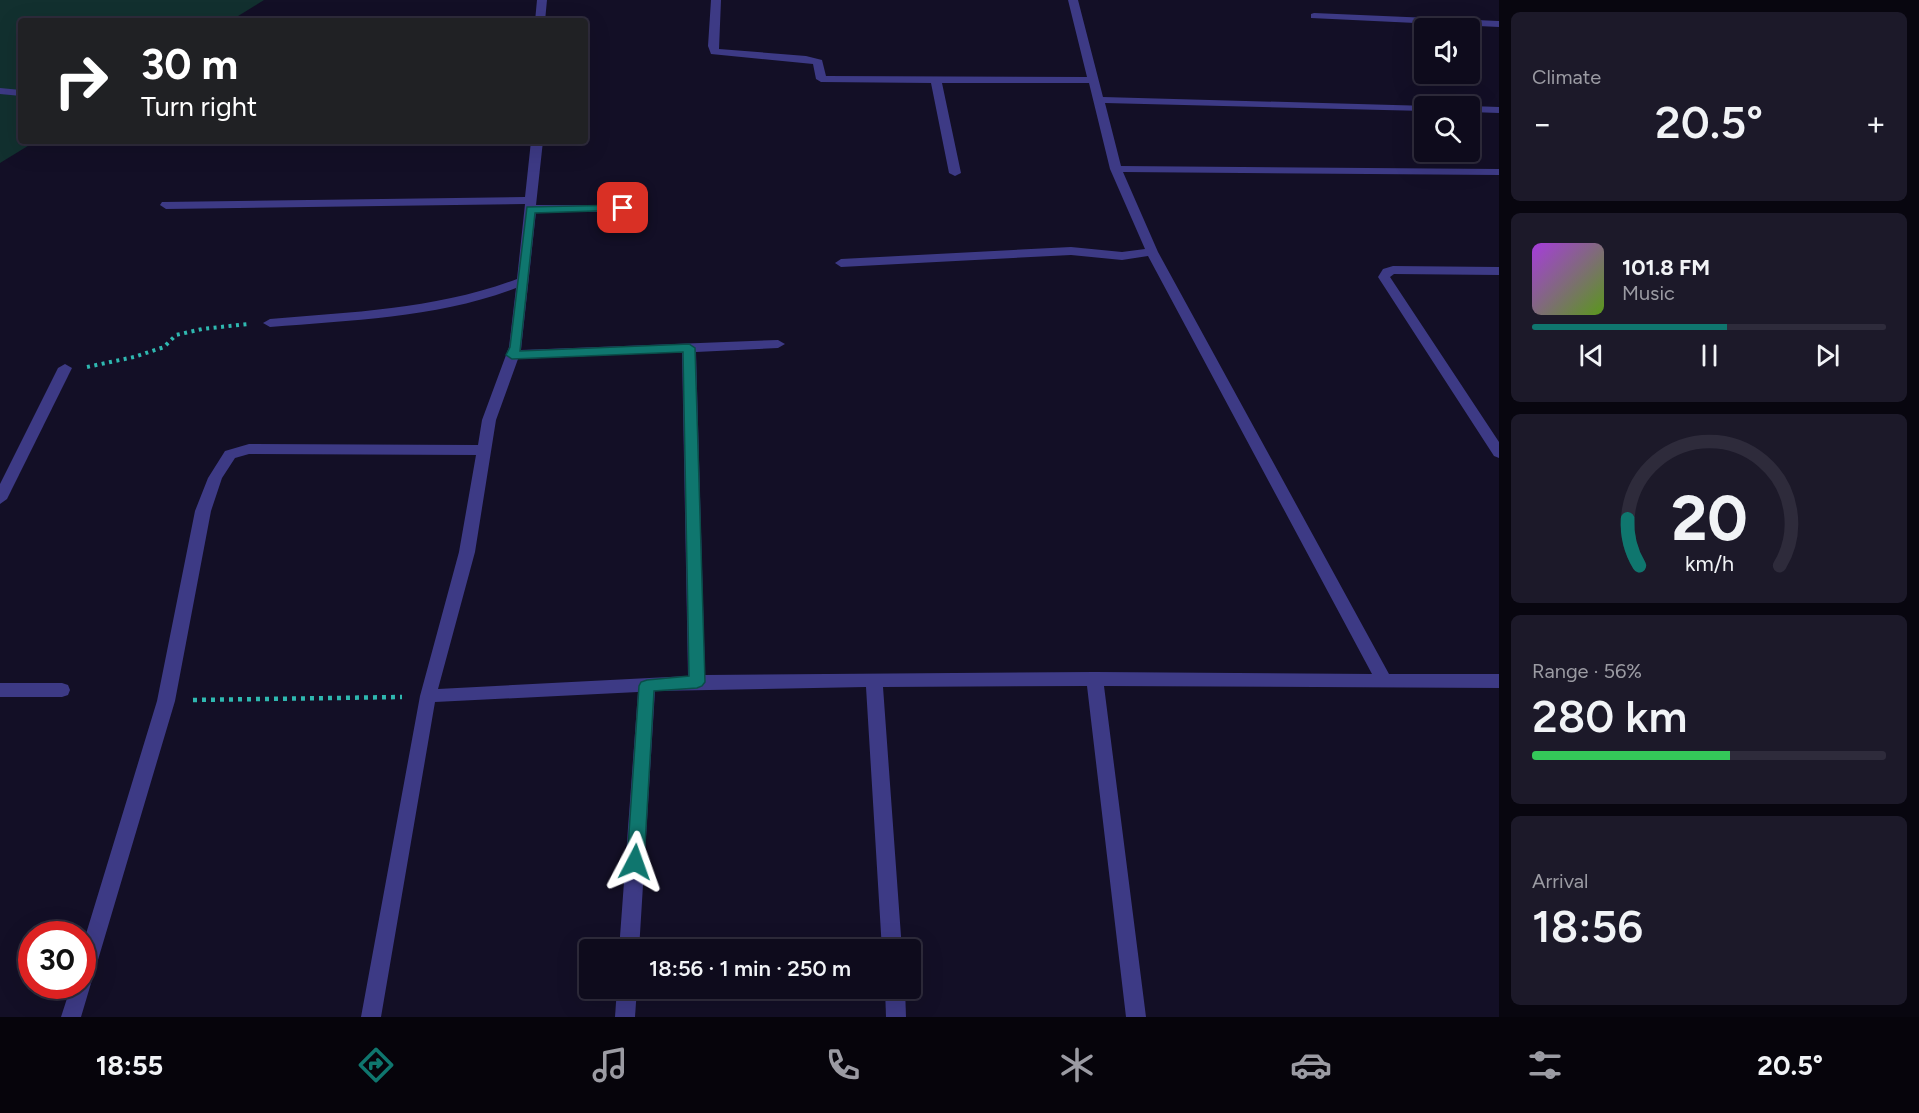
<!DOCTYPE html>
<html lang="en">
<head>
<meta charset="utf-8">
<style>
	body { margin:0; font-family:Figtree,sans-serif; background:#1c1929; color:#f1f3f6; height:100vh; display:flex; flex-direction:column; font-size:22px; white-space:nowrap }
	* { box-sizing:border-box; margin:0 }
	p { font-size:20px; color:#9b9ba3 }
	.icon { flex:none; width:33px; height:33px; fill:none; stroke:currentColor; stroke-width:2; stroke-linecap:round; stroke-linejoin:round }
	.map { position:relative; flex:1; overflow:hidden }
	.panel { display:flex; flex-direction:column; gap:12px; padding:12px; background:#08060f; width:420px }
	.panel>* { flex:none }
	.hud { position:absolute; left:18px; top:18px; width:570px; height:126px; border-radius:6px; box-shadow:0 6px 24px #0002,0 0 0 2px #2e2b3b; background:#202124; color:#fff; overflow:hidden }
	.fabs { position:absolute; left:1414px; top:18px; display:grid; gap:12px }
	.fabs a { display:grid; place-items:center; width:66px; height:66px; border-radius:6px; background:#0e0b1c; box-shadow:0 6px 24px #0002,0 0 0 2px #2e2b3b; font-size:30px }
	.speed { position:absolute; left:18px; top:921px; display:flex; gap:12px; font-size:30px; font-weight:700; text-align:center }
	.speed>* { display:grid; place-content:center; width:78px; height:78px; border-radius:50%; background:#0e0b1c; box-shadow:0 6px 24px #0002,0 0 0 2px #2e2b3b; line-height:1 }
	.speed .limit { border:9px solid #d22; background:#fff; color:#111 }
	.pin { position:absolute; display:grid; place-items:center; width:51px; height:51px; color:#fff; margin:-26px; border-radius:12px; box-shadow:0 3px 9px #0006 }
	.me { position:absolute; width:66px; margin:-33px; rotate:4deg; stroke-linejoin:round; filter:drop-shadow(0 0 4px #0008) }
	.turn { display:flex; align-items:center; gap:21px; height:126px; padding:0 24px; font-size:27px }
	.turn .icon { width:78px; height:78px; stroke-width:2.5 }
	.turn b { display:block; font-size:42px; line-height:51px }
	.big { font-size:45px; font-weight:600; line-height:1.1 }
	.panel .card { flex:1; display:flex; flex-direction:column; justify-content:center; gap:9px; min-width:0; padding:0 21px; border-radius:9px; background:#1c1929 }
	.panel .dial { align-items:center; gap:0 }
	.dial svg { height:156px; overflow:visible; fill:none; stroke:#2e2b3b; stroke-width:7; stroke-linecap:round; text-anchor:middle }
	.dial text { fill:#f1f3f6; stroke:none }
	.song { display:flex; align-items:center; gap:18px }
	.cover { width:72px; height:72px; border-radius:9px; background:linear-gradient(135deg,hsl(280 70% 55%),hsl(90 70% 35%)) }
	.played { height:6px; border-radius:3px; background:linear-gradient(90deg,#0f766e 55%,#2e2b3b 55%) }
	.keys { display:flex; justify-content:space-around; direction:ltr }
	.heat { display:flex; justify-content:space-between; align-items:center; font-size:33px; direction:ltr }
	.charge { height:9px; border-radius:4px; background:linear-gradient(90deg,#34c759 56%,#2e2b3b 0) }
	.trip { position:absolute; left:579px; top:939px; width:342px; height:60px; border-radius:6px; background:#0e0b1c; box-shadow:0 6px 24px #0002,0 0 0 2px #2e2b3b; font-weight:600; line-height:60px; text-align:center }
	.tab-bar { display:flex; height:96px; justify-content:space-around; align-items:center; background:#06040b; color:#9b9ba3 }
	.tab-bar .icon { width:42px; height:42px }
	.tab-bar .active { color:#0f766e }
	.tab-bar b { font-size:27px; color:#f1f3f6 }
	main { display:flex; flex:1; min-height:0 }
	.map>svg:first-child { display:block }
</style>
</head>
<body>
<main>
<div class="map">
<svg width="1499" height="1017" viewBox="0 0 1499 1017">
	<rect width="100%" height="100%" fill="#130f26"/>
	<polygon fill="#12302f" points="0,0 264,0 230,21 21,21 21,141 36,141 0,163"/>
	<g fill="none" stroke-linecap="round" stroke-linejoin="round">
		<polyline stroke="#2fb8b0" stroke-width="4" stroke-dasharray="3 4.5" stroke-linecap="butt" points="87,367 134,357 164,347 176,335 202,329 248,324"/>
		<polyline stroke="#2fb8b0" stroke-width="4.5" stroke-dasharray="4 5" stroke-linecap="butt" points="193,700 402,697"/>
		<g fill="#3d3a85" fill-rule="evenodd">
			<polygon points="537,0 547,0 545,21 535,21"/>
			<path d="M711 0H721L719 49 806 56 822 60 826 76 1087 77 1068 0H1078L1103 97 1429 106H1425V111L1105 103 1121 166 1499 169V175L1123 172 1158 252 1389 674H1499V688L1104 686 1146 1017H1126L1087 686 883 687 902 950H882L866 687 655 691 639 950H619L638 692 435 702 381 1017H361L420 696 459 552 476 455 249 454 235 458 222 478 211 511 175 701 81 1017H61L71 986H82V947L157 701 195 511 208 478 225 451 249 444 478 445 482 420 509 347 516 288C437 318 353 320 270 327L263 323 270 319C354 312 437 309 517 279L525 204 166 209 160 205 162 202 525 197 531 141H543L536 205H627V211L623 212H536L521 350 778 340 785 344 778 348 696 352 705 675 1095 672 1372 674 1148 256 1122 260 1071 255 841 267 835 263 841 259 1071 247 1122 252 1145 249 1110 169 1089 83H942L961 173 955 176 949 173 931 83 821 82 816 79 813 64 711 54 708 46ZM682 352 688 676 438 689 475 552 496 420 518 359Z"/>
			<polygon points="1314,13 1499,21 1499,27 1311,18 1311,14"/>
			<polygon points="0,88 21,90 21,96 0,94"/>
			<polygon points="1467,106 1470,106 1499,107 1499,113 1470,112 1470,106"/>
			<polygon points="1393,266 1499,267 1499,275 1394,274 1390,277 1499,442 1499,458 1494,456 1378,277 1383,269"/>
			<polygon points="65,364 72,368 7,499 0,504 0,484 58,368"/>
			<polygon points="0,683 62,683 68,685 70,690 68,695 62,697 0,697"/>
			<polygon points="617,988 637,988 635,1017 615,1017"/>
			<polygon points="885,988 905,988 906,1017 886,1017"/>
		</g>
	</g>
	<polygon fill="#0f766e" stroke="#0a4d48" stroke-width="1.5" points="623,205 628,208 626,210 535,213 520,351 689,344 695,348 705,682 702,686 697,688 654,691 644,862 641,867 635,869 629,867 627,862 639,686 641,682 647,680 689,676 683,352 512,359 506,355 510,347 527,207"/>
</svg>
<div class="fabs">
<a><svg class="icon" aria-label="sound" viewBox="0 0 24 24"><path d="M4 9h4l5-4v14l-5-4H4zM17 9q2 3 0 6"/></svg></a>
<a><svg class="icon" aria-label="search" viewBox="0 0 24 24"><circle cx="10" cy="10" r="6"/><path d="M15 15l6 6"/></svg></a>
</div>
<div class="speed"><div class="limit">30</div></div>
<div class="pin" style="left:623px;top:208px;background:#d93025"><svg class="icon" aria-label="arrive" viewBox="0 0 24 24"><path d="M6 21V4h12l-3 4 3 4H6"/></svg></div>
<svg class="me" style="left:635px;top:862px" viewBox="-20 -20 40 40"><path d="M0-17L14 15 0 8-14 15z" fill="#0f766e" stroke="#fff" stroke-width="4"/></svg>
<div class="trip">18:56 · 1 min · 250 m</div>
<div class="hud">
<div class="turn"><svg class="icon" aria-label="right" viewBox="0 0 24 24"><path d="M7 20v-9h11M14 6l5 5-5 5"/></svg><div><b>30 m</b>Turn right</div></div>
</div>
</div>
<section class="panel">
<div class="card"><p>Climate</p>
<div class="heat"><a>−</a><b class="big">20.5°</b><a>+</a></div>
</div>
<div class="card">
<div class="song"><i class="cover"></i><div><b>101.8 FM</b><p>Music</p></div></div>
<div class="played"></div>
<div class="keys"><svg class="icon" aria-label="previous" viewBox="0 0 24 24"><path d="M18 5L8 12l10 7zM5 5v14"/></svg><svg class="icon" aria-label="pause" viewBox="0 0 24 24"><path d="M8 5v14M16 5v14"/></svg><svg class="icon" aria-label="next" viewBox="0 0 24 24"><path d="M6 5l10 7-10 7zM19 5v14"/></svg></div>
</div>
<div class="card dial"><svg viewBox="0 0 100 80">
<path d="M14 69A42 42 0 1 1 86 69"/>
<path d="M14 69A42 42 0 0 1 8 45" stroke="#0f766e"/>
<text x="50" y="56" font-size="32" font-weight="700">20</text>
<text x="50" y="72" font-size="11">km/h</text>
</svg></div>
<div class="card"><p>Range · 56%</p><b class="big">280 km</b><div class="charge"></div></div>
<div class="card"><p>Arrival</p><b class="big">18:56</b></div>
</section>
</main>
<nav class="tab-bar">
<b>18:55</b>
<svg class="icon active" aria-label="directions" viewBox="0 0 24 24"><path d="M12 3l9 9-9 9-9-9zM9 14v-3h6M13 9l2 2-2 2"/></svg>
<svg class="icon" aria-label="music" viewBox="0 0 24 24"><path d="M9 18V5l10-2v13"/><circle cx="6" cy="18" r="3"/><circle cx="16" cy="16" r="3"/></svg>
<svg class="icon" aria-label="phone" viewBox="0 0 24 24"><path d="M5 4h4l2 5-3 2q2 4 5 5l2-3 5 2v4C11 20 4 13 5 4z"/></svg>
<svg class="icon" aria-label="climate" viewBox="0 0 24 24"><path d="M12 3v18M4 7l16 10M4 17L20 7"/></svg>
<svg class="icon" aria-label="car" viewBox="0 0 24 24"><path d="M5 17H2v-5l4-1 3-4h7l3 4 3 1v5h-3M9 17h6M6 11h13"/><circle cx="7" cy="17" r="2"/><circle cx="17" cy="17" r="2"/></svg>
<svg class="icon" aria-label="filters" viewBox="0 0 24 24"><path d="M4 7h16M4 17h16"/><circle cx="9" cy="7" r="2"/><circle cx="15" cy="17" r="2"/></svg>
<b>20.5°</b>
</nav>
</body>
</html>
